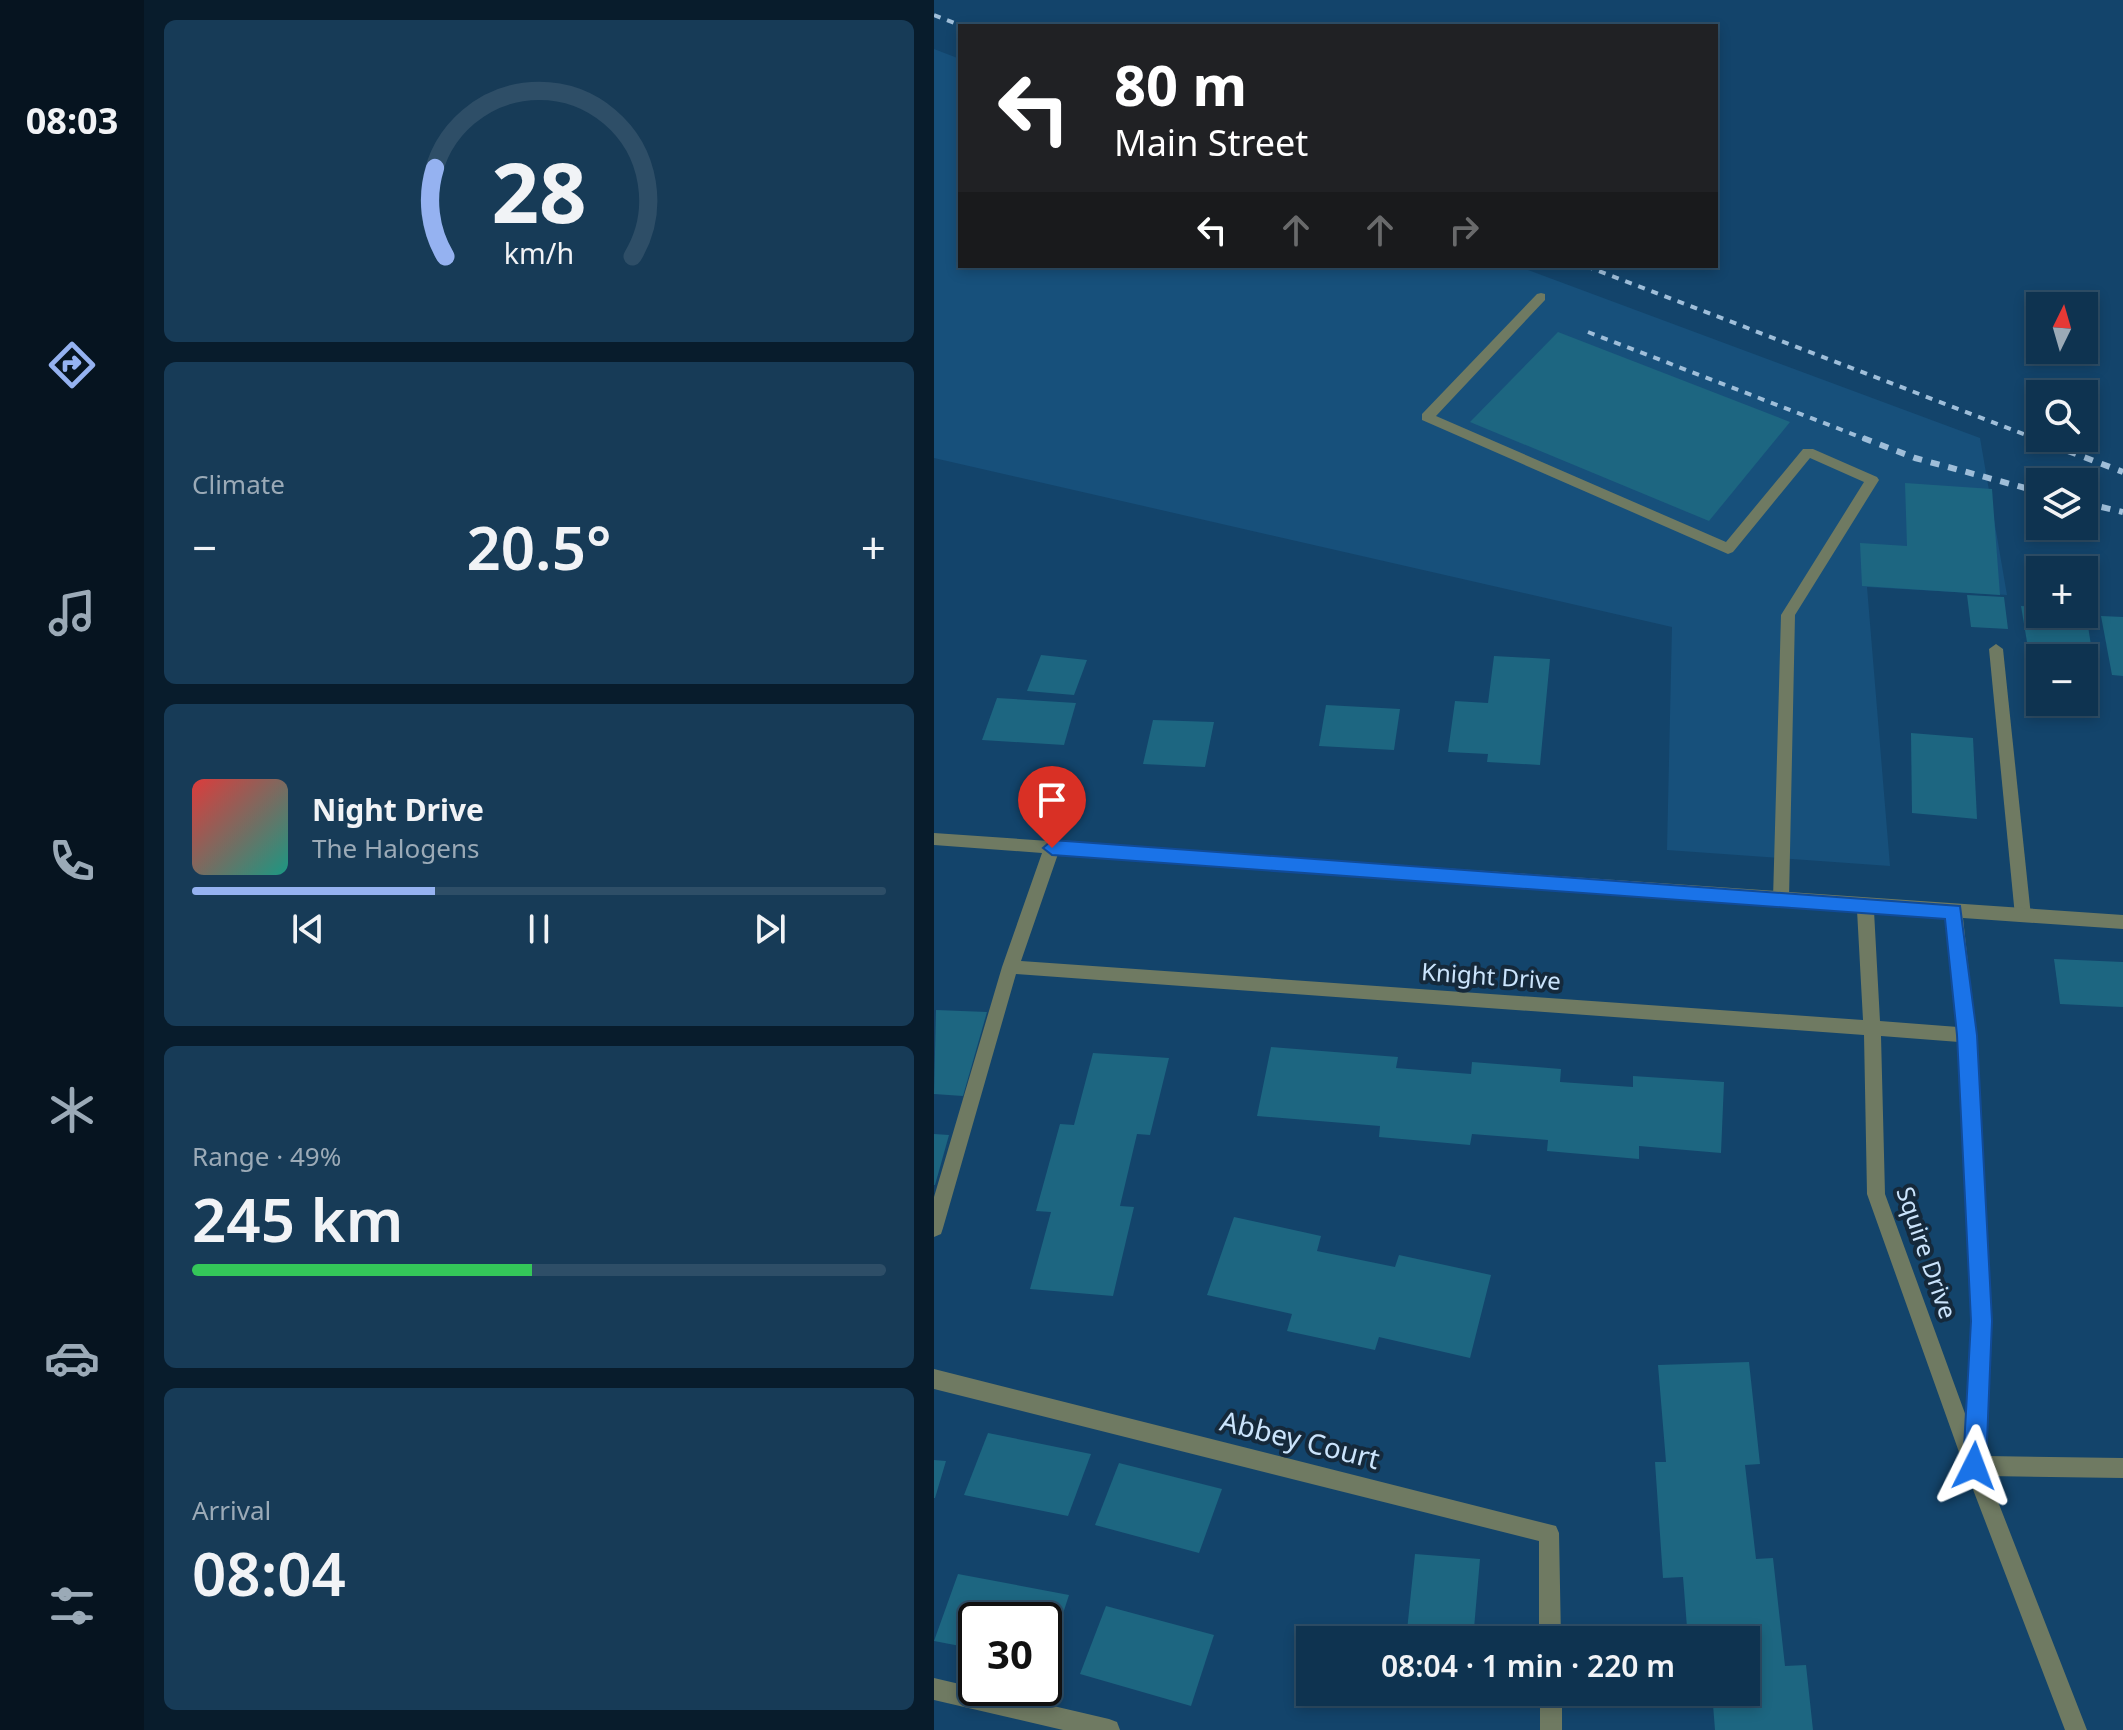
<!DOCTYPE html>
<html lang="en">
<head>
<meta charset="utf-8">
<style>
	body { margin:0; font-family:"Noto Sans",sans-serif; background:#173b57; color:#f1f3f6; height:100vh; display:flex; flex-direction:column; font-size:30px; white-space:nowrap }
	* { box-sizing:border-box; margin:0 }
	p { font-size:26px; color:#9baab7 }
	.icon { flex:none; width:44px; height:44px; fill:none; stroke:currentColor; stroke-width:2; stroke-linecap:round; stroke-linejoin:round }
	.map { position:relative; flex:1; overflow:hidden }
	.panel { display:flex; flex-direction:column; gap:20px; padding:20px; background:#081c2c; width:790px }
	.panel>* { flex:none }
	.top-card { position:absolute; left:24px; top:24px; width:760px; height:244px; border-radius:0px; box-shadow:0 4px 12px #0003,0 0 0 2px #2e4e67; background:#202124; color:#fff; overflow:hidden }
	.needle { width:52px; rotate:5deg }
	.tools { position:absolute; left:1092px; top:292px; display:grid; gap:16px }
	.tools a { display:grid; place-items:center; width:72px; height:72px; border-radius:0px; background:#0e3350; box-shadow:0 4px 12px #0003,0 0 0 2px #2e4e67; font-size:40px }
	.speed { position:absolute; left:24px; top:1602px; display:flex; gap:16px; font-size:40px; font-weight:700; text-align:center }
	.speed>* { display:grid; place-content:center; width:104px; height:104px; border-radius:50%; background:#0e3350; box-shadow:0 4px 12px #0003,0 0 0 2px #2e4e67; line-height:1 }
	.speed .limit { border:4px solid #111; border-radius:12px; background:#fff; color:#111 }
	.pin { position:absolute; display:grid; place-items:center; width:68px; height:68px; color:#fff; margin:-82px -34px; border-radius:50% 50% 50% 0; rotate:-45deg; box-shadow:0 0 8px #0007 }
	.pin .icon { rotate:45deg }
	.me { position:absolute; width:88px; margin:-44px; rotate:3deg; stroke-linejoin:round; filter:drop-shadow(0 0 6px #0008) }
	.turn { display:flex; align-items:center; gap:28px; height:168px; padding:0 24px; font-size:36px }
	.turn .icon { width:104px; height:104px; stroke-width:2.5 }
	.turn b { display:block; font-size:56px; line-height:68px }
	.lanes { display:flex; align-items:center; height:76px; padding:0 24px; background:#0003; justify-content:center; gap:40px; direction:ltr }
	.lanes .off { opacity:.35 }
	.big { font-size:60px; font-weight:600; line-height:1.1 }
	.panel .card { flex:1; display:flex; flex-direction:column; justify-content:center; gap:12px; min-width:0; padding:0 28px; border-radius:12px; background:#173b57 }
	.panel .dial { align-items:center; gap:0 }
	.dial svg { height:208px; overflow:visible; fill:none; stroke:#2e4e67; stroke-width:7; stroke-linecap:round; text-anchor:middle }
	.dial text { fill:#f1f3f6; stroke:none }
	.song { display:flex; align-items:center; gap:24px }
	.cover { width:96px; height:96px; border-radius:12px; background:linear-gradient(135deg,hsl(0 70% 55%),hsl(170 70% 35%)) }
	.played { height:8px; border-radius:4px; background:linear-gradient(90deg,#95b2f1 35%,#2e4e67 35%) }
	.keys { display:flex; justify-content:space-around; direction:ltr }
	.heat { display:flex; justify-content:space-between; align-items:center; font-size:44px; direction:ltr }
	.charge { height:12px; border-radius:6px; background:linear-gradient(90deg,#34c759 49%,#2e4e67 0) }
	.trip { position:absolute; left:362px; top:1626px; width:464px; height:80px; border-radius:0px; background:#0e3350; box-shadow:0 4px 12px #0003,0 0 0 2px #2e4e67; font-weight:600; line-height:80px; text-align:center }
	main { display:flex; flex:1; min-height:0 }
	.tab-bar { display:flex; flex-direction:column; width:144px; justify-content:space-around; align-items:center; background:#061420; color:#9baab7 }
	.tab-bar .icon { width:56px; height:56px }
	.tab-bar .current { color:#95b2f1 }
	.tab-bar b { font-size:36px; color:#f1f3f6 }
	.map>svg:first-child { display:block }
</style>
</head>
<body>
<main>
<nav class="tab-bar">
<b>08:03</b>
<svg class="icon current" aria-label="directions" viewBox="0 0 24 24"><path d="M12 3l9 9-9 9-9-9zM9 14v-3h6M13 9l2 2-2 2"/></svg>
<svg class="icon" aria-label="music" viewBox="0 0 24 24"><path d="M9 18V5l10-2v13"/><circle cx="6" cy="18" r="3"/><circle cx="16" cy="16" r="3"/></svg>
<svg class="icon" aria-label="phone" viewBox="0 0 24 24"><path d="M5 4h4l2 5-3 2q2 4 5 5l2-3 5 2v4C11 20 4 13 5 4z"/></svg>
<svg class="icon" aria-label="climate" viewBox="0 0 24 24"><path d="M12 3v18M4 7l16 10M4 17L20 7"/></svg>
<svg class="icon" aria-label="car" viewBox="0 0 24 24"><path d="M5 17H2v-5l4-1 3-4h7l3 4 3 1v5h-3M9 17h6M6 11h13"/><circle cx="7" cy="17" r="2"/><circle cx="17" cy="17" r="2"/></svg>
<svg class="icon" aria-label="filters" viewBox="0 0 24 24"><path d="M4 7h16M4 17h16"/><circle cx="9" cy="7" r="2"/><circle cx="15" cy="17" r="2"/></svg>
</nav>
<section class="panel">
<div class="card dial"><svg viewBox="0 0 100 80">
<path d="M14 69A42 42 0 1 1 86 69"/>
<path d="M14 69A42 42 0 0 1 10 35" stroke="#95b2f1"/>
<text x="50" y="56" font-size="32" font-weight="700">28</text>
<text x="50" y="72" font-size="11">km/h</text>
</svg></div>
<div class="card"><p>Climate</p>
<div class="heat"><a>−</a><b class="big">20.5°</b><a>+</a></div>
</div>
<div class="card">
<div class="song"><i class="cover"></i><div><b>Night Drive</b><p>The Halogens</p></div></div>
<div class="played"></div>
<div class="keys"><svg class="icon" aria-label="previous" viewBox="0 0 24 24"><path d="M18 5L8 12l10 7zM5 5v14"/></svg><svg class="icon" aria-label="pause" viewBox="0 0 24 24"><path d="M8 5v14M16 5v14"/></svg><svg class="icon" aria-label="next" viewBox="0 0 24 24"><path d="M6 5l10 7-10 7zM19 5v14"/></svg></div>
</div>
<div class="card"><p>Range · 49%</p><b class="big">245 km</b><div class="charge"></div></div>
<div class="card"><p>Arrival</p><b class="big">08:04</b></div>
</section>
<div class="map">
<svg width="1189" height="1730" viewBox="0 0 1189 1730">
	<rect width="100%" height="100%" fill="#13446b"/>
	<polygon fill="#17507b" points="0,49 26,59 26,266 583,266 1046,438 1073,595 933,587 956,866 733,850 738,627 0,458"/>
	<g fill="#1d6681">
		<polygon points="624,332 856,422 775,521 536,422"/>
		<polygon points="971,483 1058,489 1066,595 928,586 926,543 973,546"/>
		<polygon points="1033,595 1070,597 1074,629 1037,627"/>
		<polygon points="1087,606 1106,607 1106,614 1152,614 1157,645 1093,642"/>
		<polygon points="1167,616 1189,617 1189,676 1178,675"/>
		<polygon points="107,655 153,660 140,695 93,691"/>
		<polygon points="560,656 616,659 606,765 553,762 554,754 514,752 521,701 554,703"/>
		<polygon points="63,698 142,703 130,745 48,740"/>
		<polygon points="392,705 466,709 460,750 385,746"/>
		<polygon points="219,720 280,722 271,767 209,764"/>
		<polygon points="977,733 1039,738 1043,819 978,813"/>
		<polygon points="1120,959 1189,962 1189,1007 1126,1004"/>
		<polygon points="2,1010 53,1012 29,1096 0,1094"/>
		<polygon points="337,1047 464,1057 462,1068 537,1074 538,1062 627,1069 626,1082 699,1087 699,1076 790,1082 787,1153 705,1146 705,1159 613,1151 614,1140 538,1134 536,1145 445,1137 446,1126 323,1116"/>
		<polygon points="159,1053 235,1058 216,1135 203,1134 186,1206 200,1207 179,1296 96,1289 117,1212 102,1211 126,1124 140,1125"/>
		<polygon points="0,1134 15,1135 1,1185 0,1185"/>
		<polygon points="300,1217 387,1236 383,1251 461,1267 465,1255 557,1275 536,1358 445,1337 441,1350 353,1331 358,1314 273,1295"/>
		<polygon points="815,1362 826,1464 811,1465 822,1559 839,1558 851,1666 872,1665 879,1730 781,1730 778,1692 812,1692 812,1640 754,1640 749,1577 729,1578 721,1462 732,1462 724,1365"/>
		<polygon points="54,1433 157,1454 134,1516 30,1495"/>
		<polygon points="0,1460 12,1461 1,1498 0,1498"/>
		<polygon points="185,1463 288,1489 265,1553 161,1525"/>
		<polygon points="481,1554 546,1559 539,1640 472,1640"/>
		<polygon points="24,1574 135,1595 113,1663 110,1663 110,1620 42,1620 42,1649 0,1641"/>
		<polygon points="172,1606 280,1635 257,1706 146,1674"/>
	</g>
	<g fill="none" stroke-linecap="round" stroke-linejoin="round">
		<g fill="#6f7a62" fill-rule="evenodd">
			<polygon points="607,293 611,294 611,300 502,416 792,542 869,449 879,449 943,477 945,480 861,615 855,899 853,904 841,904 839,899 847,615 930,482 876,458 799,552 794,554 488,420 488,414 603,294"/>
			<polygon points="1062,644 1069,649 1097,916 1095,921 1083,921 1081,916 1055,649"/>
		</g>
		<g fill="#6f7a62" fill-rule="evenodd">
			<path d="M0 833 1189 915V929L1029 918 1042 1035 1058 1321 1051 1456 1189 1458V1478L1054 1476 1153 1730H1131L1030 1466 933 1194 930 1035 82 974 9 1228 7 1234 0 1237V1197L68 967 108 853 0 845ZM124 854 923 910 929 1020 87 961ZM940 911 1012 916 1024 1027 946 1021ZM947 1036 1025 1042 1038 1321 1033 1419 951 1194Z"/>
			<polygon points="0,1369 622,1526 625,1533 627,1640 605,1640 605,1541 0,1389"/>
			<polygon points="0,1678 175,1719 183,1722 186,1730 129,1730 0,1700"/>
			<rect x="606" y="1692" width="22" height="38"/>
		</g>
		<g stroke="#9fbed9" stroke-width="4" stroke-dasharray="7 7" stroke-linecap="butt">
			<polyline points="0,15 28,26"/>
			<polyline points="652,266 1105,440"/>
			<polyline points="654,332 934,440"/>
		</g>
		<g stroke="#9fbed9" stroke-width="6" stroke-dasharray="9 9" stroke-linecap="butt">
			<polyline points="929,438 981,458 1106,492"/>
			<polyline points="1100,438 1189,472"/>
			<polyline points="1150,503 1189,512"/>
		</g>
	</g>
	<polygon fill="#1a73e8" stroke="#114b97" stroke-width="2" points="118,840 1026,906 1043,1035 1058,1321 1052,1466 1048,1474 1040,1477 1032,1474 1029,1466 1037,1321 1023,1035 1011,919 118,855 109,848"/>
	<g text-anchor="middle" stroke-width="8" stroke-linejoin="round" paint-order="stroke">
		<g font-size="24" fill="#cbe4fc" stroke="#15293b">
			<text transform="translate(557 977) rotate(4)" y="8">Knight Drive</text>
			<text transform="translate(992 1253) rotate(71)" y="8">Squire Drive</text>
		</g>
		<g font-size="28" fill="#cbe4fc" stroke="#15293b">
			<text transform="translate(366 1440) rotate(14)" y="10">Abbey Court</text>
		</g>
	</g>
</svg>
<div class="tools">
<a><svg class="needle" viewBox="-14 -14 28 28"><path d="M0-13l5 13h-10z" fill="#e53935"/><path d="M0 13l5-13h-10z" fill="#9baab7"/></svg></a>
<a><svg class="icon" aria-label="search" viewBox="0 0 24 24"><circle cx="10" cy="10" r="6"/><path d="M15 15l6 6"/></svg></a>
<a><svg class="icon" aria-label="layers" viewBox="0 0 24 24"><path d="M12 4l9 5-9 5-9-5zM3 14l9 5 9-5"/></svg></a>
<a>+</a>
<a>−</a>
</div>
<div class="speed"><div class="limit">30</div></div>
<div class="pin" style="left:118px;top:848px;background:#d93025"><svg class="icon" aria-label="arrive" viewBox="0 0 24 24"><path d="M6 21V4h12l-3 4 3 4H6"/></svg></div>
<svg class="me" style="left:1040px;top:1466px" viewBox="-20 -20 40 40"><path d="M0-17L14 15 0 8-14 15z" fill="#1a73e8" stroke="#fff" stroke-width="4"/></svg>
<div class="trip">08:04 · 1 min · 220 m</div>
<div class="top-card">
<div class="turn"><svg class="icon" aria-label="left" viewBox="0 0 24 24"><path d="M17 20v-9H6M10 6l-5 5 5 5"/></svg><div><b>80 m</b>Main Street</div></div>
<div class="lanes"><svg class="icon" aria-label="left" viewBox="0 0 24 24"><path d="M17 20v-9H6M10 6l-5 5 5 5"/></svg><svg class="icon off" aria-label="ahead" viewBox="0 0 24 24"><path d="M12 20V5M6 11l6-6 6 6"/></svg><svg class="icon off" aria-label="ahead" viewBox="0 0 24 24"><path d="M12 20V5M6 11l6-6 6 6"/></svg><svg class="icon off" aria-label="right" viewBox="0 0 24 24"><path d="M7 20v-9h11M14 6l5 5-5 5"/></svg></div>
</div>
</div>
</main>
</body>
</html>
